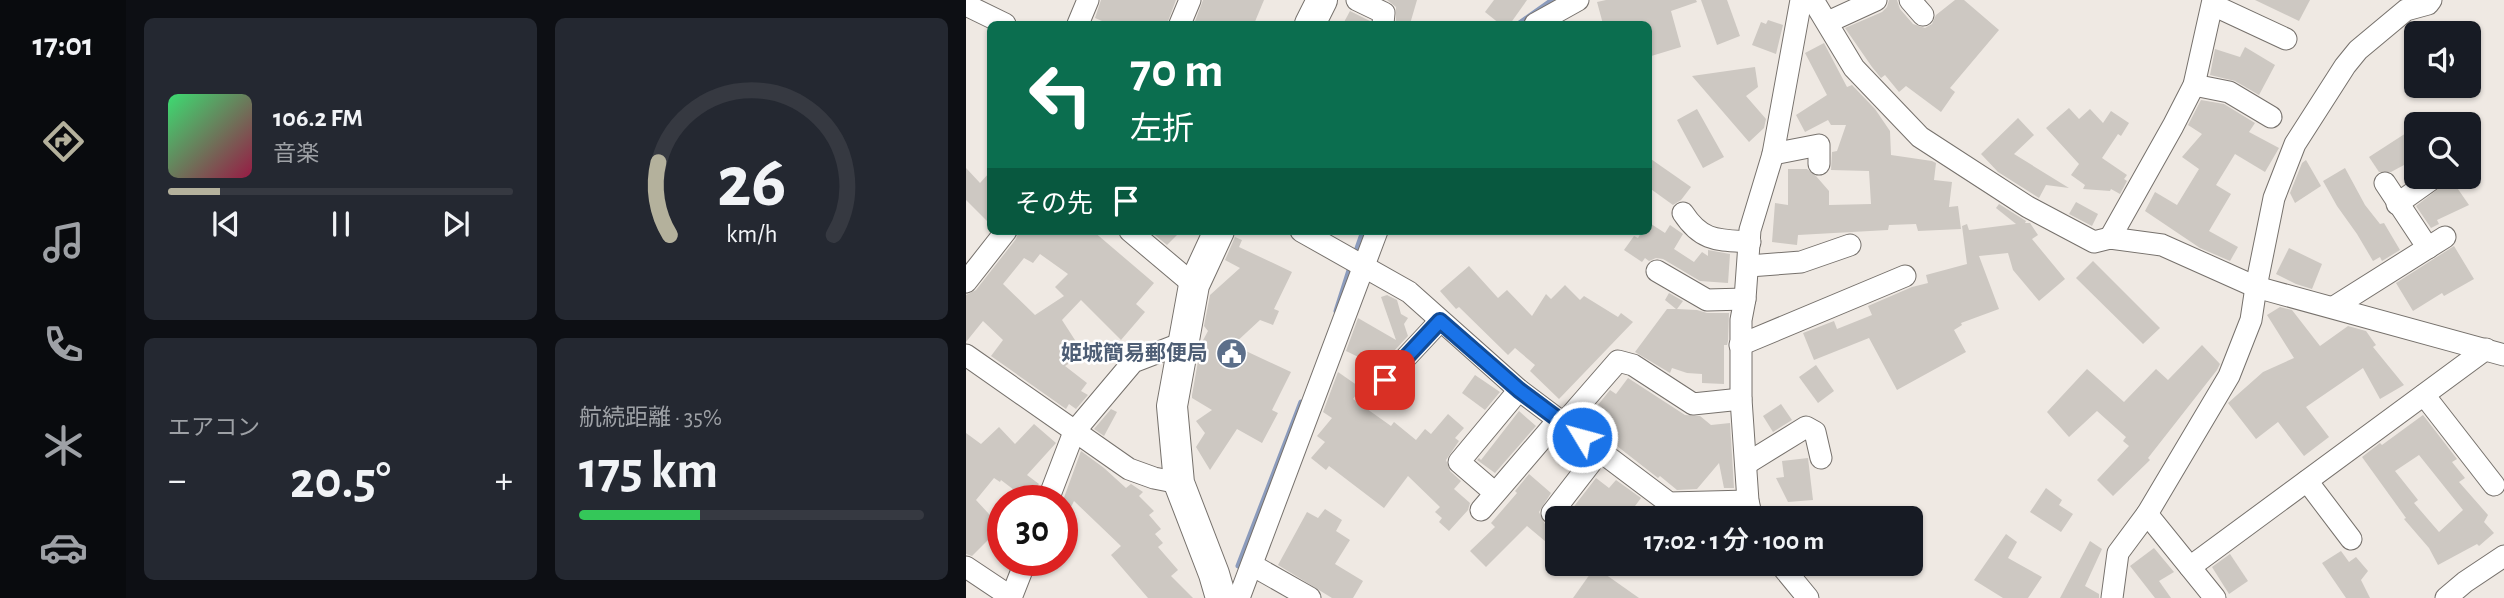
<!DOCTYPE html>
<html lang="ja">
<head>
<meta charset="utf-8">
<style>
	body { margin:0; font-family:"Alegreya Sans","Noto Sans JP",sans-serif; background:#242831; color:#f1f3f6; height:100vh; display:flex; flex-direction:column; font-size:26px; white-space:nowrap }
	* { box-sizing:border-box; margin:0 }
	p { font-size:23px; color:#9ea1a6 }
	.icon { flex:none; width:38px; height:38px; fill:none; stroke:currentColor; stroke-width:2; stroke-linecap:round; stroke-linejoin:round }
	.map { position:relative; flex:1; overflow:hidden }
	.side { display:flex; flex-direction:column; gap:18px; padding:18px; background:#0d0f14; width:840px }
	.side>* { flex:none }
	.hud { position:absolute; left:21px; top:21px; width:665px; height:214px; border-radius:10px; box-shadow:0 2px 5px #0004; background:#0b6e4f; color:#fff; overflow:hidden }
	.buttons { position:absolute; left:1438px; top:21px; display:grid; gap:14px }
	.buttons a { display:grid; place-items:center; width:77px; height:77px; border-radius:10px; background:#171b24; box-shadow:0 2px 5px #0004; font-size:35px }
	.speed { position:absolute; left:21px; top:485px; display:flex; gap:14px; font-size:35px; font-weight:700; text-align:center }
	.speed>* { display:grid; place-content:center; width:91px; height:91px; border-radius:50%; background:#171b24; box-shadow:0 2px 5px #0004; line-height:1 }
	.speed .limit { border:10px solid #d22; background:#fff; color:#111 }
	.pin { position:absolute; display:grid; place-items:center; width:60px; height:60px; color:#fff; margin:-30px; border-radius:14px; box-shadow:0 4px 10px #0006 }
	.me { position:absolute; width:77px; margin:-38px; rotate:307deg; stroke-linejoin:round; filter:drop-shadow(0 0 5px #0008) }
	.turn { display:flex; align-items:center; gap:24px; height:147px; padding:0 28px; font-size:32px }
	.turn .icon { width:91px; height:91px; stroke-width:2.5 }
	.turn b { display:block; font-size:49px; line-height:60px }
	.then { display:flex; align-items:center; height:66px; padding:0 28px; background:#0003; gap:14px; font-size:26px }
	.big { font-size:52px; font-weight:600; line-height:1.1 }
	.side .card { flex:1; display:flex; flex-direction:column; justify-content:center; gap:10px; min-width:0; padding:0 24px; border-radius:10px; background:#242831 }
	.side .dial { align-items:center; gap:0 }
	.dial svg { height:182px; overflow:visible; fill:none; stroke:#363941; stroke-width:7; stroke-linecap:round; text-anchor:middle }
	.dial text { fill:#f1f3f6; stroke:none }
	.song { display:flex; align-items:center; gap:21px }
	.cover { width:84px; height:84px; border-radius:10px; background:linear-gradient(135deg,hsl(140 70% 55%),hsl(340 70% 35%)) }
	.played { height:7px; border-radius:4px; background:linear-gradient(90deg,#b4b19c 15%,#363941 15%) }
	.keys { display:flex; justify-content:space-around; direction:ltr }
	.heat { display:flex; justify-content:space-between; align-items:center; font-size:38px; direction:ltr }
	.charge { height:10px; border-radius:5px; background:linear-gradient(90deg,#34c759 35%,#363941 0) }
	.side .tiles { flex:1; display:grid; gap:18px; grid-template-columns:repeat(2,1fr) }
	.trip { position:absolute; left:579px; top:506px; width:378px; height:70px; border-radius:10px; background:#171b24; box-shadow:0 2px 5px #0004; font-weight:600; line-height:70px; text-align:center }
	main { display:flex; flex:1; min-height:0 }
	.dock { display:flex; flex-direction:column; width:126px; justify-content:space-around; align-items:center; background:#090b0e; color:#9ea1a6 }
	.dock .icon { width:49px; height:49px }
	.dock .selected { color:#b4b19c }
	.dock b { font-size:32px; color:#f1f3f6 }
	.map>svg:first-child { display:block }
</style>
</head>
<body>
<main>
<nav class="dock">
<b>17:01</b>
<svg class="icon selected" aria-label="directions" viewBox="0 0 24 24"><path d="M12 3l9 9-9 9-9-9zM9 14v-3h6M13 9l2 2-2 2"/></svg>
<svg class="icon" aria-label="music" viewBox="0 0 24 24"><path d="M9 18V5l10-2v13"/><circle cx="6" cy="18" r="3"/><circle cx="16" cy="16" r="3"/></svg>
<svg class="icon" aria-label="phone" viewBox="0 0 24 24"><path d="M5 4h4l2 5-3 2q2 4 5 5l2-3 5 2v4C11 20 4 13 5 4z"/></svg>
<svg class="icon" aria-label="climate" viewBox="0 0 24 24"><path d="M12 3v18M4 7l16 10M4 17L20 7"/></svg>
<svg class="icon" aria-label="car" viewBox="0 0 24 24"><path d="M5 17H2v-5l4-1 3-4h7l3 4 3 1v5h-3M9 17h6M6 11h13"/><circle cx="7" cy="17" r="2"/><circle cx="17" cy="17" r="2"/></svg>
</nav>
<section class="side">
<div class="tiles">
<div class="card">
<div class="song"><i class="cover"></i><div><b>106.2 FM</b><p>音楽</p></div></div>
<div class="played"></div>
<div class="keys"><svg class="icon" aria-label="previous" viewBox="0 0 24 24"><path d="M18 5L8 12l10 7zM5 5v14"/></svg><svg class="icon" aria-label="pause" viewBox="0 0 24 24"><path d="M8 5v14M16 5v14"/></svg><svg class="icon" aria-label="next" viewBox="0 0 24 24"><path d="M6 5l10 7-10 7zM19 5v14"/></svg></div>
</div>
<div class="card dial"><svg viewBox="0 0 100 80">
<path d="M14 69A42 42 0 1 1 86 69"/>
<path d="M14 69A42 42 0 0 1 9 37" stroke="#b4b19c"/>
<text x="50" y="56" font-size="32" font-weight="700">26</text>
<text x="50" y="72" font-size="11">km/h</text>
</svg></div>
<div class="card"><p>エアコン</p>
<div class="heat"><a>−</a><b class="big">20.5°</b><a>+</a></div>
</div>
<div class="card"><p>航続距離 · 35%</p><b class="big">175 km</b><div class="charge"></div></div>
</div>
</section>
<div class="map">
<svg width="1538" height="598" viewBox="0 0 1538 598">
	<rect width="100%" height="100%" fill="#efe9e3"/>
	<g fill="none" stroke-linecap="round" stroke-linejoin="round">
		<g stroke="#8b9bbc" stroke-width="5">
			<polyline points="552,24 586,0"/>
			<polyline points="390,251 397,231"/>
			<polyline points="370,311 384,267"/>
			<polyline points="272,566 335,402"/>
		</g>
	</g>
	<g fill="#cdc8c2" fill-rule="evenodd">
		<polygon points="135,0 210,0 201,24 143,24 129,18"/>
		<polygon points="237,0 298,0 288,24 228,24"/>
		<polygon points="421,0 451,0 444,24 430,24 430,7"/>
		<polygon points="528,0 561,0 544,24 534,24 519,12"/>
		<polygon points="640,0 730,0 731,2 705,11 715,47 682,57 682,24 637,24 631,2"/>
		<polygon points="735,0 761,0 774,36 751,45"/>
		<polygon points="923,0 931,0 934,9 947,24 959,28 966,24 970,15 989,0 998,0 1033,30 984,88 989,92 975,112 940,86 933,92 919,75 915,78 906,67 879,28 916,12 921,7"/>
		<polygon points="1289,0 1344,0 1333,21"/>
		<polygon points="384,11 404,21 404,24 377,24"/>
		<polygon points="802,20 817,25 810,54 786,45 795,22 800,24"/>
		<polygon points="858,43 881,87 886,85 909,109 924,131 925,155 966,161 970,163 968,180 986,182 983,207 992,206 995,229 952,231 950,224 923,225 922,230 832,235 831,245 806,242 809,203 822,205 822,169 841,169 850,176 863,191 863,205 905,204 903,171 865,170 866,152 871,151 880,125 865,125 862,120 839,132 830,115 861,95 839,53"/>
		<polygon points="1279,47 1309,65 1293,95 1269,81 1244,75 1249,49 1274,57"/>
		<polygon points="789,67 792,87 780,96 800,119 798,128 783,142 726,76"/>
		<polygon points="1235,100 1258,104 1289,123 1283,132 1313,148 1299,172 1269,154 1250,185 1265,194 1243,231 1272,247 1264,261 1234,248 1179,211 1189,192 1211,205 1233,169 1216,157 1236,134 1222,125"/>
		<polygon points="1103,108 1113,119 1124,109 1137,123 1145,111 1163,123 1155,136 1152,134 1136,158 1161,175 1158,179 1161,181 1154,194 1145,189 1144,191 1117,189 1119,185 1105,175 1113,164 1080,128"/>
		<polygon points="731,109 758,157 737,168 711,120"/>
		<polygon points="1052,118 1068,135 1048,154 1103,188 1080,185 1073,198 1032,172 1015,154"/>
		<polygon points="1451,126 1451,158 1425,172 1413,172 1403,157"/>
		<polygon points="682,157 725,187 715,200 707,205 682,187"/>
		<polygon points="1340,160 1355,186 1329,203 1324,193 1336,163"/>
		<polygon points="0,168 14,183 24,172 24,224 0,200"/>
		<polygon points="1379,168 1399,205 1414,224 1418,223 1434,250 1416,261 1414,257 1407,261 1391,234 1371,206 1357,181"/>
		<polygon points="1485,179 1503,205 1471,220 1473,224 1465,228 1450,206"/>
		<polygon points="1110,202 1132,214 1126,226 1103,214"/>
		<polygon points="1033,204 1060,221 1059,223 1064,223 1072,235 1066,239 1099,279 1073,301 1047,270 1042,253 1013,256 1033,309 995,323 996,325 988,330 1000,352 931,390 903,338 848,360 837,333 868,321 871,329 906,315 902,306 946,287 962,283 960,275 1001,264 996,226 1001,224 1003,230 1050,224 1030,208"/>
		<polygon points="682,222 699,233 704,225 717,234 708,249 728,262 736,252 742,256 742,250 764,254 762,283 734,281 697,259 690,258 683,261 679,258 676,262 658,250 668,236 672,238 676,231 682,231"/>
		<path d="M53 231H127L188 283 170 304 179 312 155 340 115 300 96 320 118 354 99 366 121 383 115 391 122 395 110 409 103 404 100 409 25 356 37 340 17 321 0 342V295L10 290 50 239ZM74 254 102 274 89 287 98 296 69 315 37 284 58 258 67 263Z"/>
		<polygon points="184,231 215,231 201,245"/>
		<polygon points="269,237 276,240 273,247 326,272 308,309 313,311 307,325 294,320 267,345 325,372 306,410 312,413 296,443 271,429 244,470 230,447 239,433 230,421 246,410 226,398 226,395 235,344 242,331 238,326 244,295 274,268 259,260"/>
		<polygon points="1488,246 1508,279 1478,296 1476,293 1447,311 1430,283"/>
		<polygon points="1323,248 1356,264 1346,289 1330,284 1310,274"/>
		<polygon points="1127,261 1194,328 1177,344 1110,278"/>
		<polygon points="503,266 532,298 541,290 566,316 580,294 585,299 599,285 614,300 618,296 652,317 655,313 667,322 593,399 564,371 569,365 549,348 542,355 493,307 490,309 474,291"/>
		<polygon points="703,293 717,301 711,309 731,310 741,313 763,313 762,341 761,345 758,345 758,384 736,383 736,374 721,373 706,368 704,373 669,352 701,309 710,309 699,300"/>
		<polygon points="421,295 431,300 435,314 442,318 438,324 442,336 413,367 380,351 392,318 430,340 415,297"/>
		<polygon points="1314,307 1326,310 1354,346 1382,326 1400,331 1410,345 1407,347 1438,385 1414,399 1397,368 1340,407 1363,437 1338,456 1312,422 1290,439 1262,403 1297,372 1328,358 1301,315"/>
		<polygon points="1236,345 1254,364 1251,370 1182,458 1184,460 1147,496 1131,480 1163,446 1157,441 1160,437 1131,411 1103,437 1081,412 1121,369 1158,402 1190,369 1202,380"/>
		<polygon points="850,365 868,391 852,403 833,377"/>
		<polygon points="372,372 395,388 387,399 425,426 428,422 450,440 459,429 465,434 482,414 498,428 489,438 493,441 480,460 484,471 495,481 488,489 504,503 502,510 483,531 473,522 476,518 469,512 474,507 442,476 418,508 363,466 360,470 345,458 359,442 351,436 366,418 357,412"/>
		<polygon points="509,375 534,392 519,410 496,393"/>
		<polygon points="662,378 719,415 734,416 745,425 764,423 768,488 758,488 753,463 731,489 711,490 694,476 692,478 619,421 644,390 650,394"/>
		<polygon points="815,404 826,420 807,432 797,416"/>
		<polygon points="145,409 151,412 138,436 128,429"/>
		<polygon points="553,411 570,426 529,473 511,460 513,458 515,460"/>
		<path d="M1457 415 1491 459 1486 462 1499 478 1493 482 1522 515 1518 522 1528 533 1513 546 1511 544 1472 565 1463 548 1438 519 1440 518 1396 457 1414 443 1416 445ZM1453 455 1497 510 1473 532 1448 503 1452 500 1429 471Z"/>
		<polygon points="68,424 90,443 61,475 73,484 61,500 35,480 34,482 28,478 10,500 35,527 6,556 0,554 0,433 15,444 33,427 49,444"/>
		<polygon points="115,451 138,468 160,488 165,484 177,492 173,496 188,511 183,515 195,529 189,534 197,543 192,547 212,570 205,576 227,598 182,598 145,555 155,546 108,501 105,507 96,503"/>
		<polygon points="842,458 847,500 822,502 810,478 818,477 816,461"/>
		<polygon points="563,474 585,493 573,512 579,524 592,525 592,552 561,526 520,567 504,551 529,527 525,523 551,493 549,491"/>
		<polygon points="630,478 643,488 650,480 675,498 666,510 677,518 599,518"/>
		<polygon points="1080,488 1096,500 1093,505 1107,514 1095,532 1064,512"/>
		<polygon points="359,509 376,520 370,531 384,540 369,564 397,581 387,598 366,598 312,565 341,512 352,518"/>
		<polygon points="1040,534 1051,542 1042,558 1076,577 1062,598 1037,598 1008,580"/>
		<polygon points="1124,541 1136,549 1119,586 1133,594 1133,598 1094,598"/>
		<polygon points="1188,548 1208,572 1193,581 1205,598 1189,598 1164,566"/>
		<polygon points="1375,551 1383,562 1390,557 1402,571 1395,580 1404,598 1380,598 1356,563"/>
		<polygon points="1264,554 1282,581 1263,594 1246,567"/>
		<polygon points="629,567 673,598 607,598"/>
	</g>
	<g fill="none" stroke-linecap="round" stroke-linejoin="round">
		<defs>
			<g id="minor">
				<polyline points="391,0 418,13 417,24"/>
				<polyline points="847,0 888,68 954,137 1062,207 1128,242 1144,238 1196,245 1290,287 1538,355"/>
				<polyline points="944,0 957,15"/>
				<polyline points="0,5 39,24"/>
				<polyline points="1247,5 1320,39"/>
				<polyline points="862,22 910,0"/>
				<polyline points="112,24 122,0"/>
				<polyline points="214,24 224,0"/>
				<polyline points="569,24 612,0"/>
				<polyline points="1228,85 1263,92 1305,117"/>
				<polyline points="807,154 853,145 853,164"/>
				<polyline points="1419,183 1462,248"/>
				<polyline points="1431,204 1469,177"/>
				<path d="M717 213C736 242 752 240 784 242"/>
				<polyline points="164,231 228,285"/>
				<polyline points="335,231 443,292 553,390 703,503 782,501"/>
				<polyline points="1144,238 1207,126 1228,85 1247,0"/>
				<polyline points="783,266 835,262 884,245"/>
				<polyline points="691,271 741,300 779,299"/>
				<polyline points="0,282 40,231"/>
				<polyline points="1368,307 1479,237"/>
				<polyline points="774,345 939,276"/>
				<polyline points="0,355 163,469 188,478 213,483"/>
				<polyline points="419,380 474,321"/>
				<polyline points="1458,395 1528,485"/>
				<polyline points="598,423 652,361 667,365 727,404 775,399"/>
				<polyline points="780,464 840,427 849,432 855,458"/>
				<polyline points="1341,481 1385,539"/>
				<polyline points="529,493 493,462 553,390"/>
				<polyline points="82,500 108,432 167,362 219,342"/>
				<polyline points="515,510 593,419"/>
				<polyline points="586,513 634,451"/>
				<polyline points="1181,514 1249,598"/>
				<polyline points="786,518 782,501 775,399 775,320 779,299 784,230 807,154 835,0"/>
				<polyline points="814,564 842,598"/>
				<polyline points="286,565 344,598"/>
				<polyline points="0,567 45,597"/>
				<polyline points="1224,567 1520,349"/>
				<polyline points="45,598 60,560"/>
				<polyline points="273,598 411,231"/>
				<polyline points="1146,598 1152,553 1181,514 1263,376 1285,320 1290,287 1308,198 1329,144 1379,66 1392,50 1440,10 1462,4 1465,0"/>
				<polyline points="1480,598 1499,582 1538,556"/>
			</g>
			<g id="secondary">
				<polyline points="344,24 356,0"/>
				<polyline points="253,231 228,285 206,406 213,483 248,574 255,598"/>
			</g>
		</defs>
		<use href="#minor" stroke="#76716c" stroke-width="23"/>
		<use href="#secondary" stroke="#76716c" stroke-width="32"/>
		<use href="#minor" stroke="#fff" stroke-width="21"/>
		<use href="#secondary" stroke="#fff" stroke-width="30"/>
	</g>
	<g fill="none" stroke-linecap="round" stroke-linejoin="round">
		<defs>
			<polyline id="route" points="419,380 474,321 553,390 616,437"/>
		</defs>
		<use href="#route" stroke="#114b97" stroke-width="18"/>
		<use href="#route" stroke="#1a73e8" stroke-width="12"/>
	</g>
	<defs>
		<symbol id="civic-disc" viewBox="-11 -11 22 22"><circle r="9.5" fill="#5c6f8a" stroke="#fff"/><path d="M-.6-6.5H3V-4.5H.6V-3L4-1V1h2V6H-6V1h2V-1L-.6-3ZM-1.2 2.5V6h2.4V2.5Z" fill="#fff"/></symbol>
	</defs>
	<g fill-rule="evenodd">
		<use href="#civic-disc" x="248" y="336" width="35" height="35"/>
	</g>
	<g text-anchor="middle" stroke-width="5" stroke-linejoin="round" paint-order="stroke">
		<g font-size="21" font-weight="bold" fill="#4e5e75" stroke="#fff" text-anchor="end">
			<text x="242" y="360">姫城簡易郵便局</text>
		</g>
	</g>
</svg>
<div class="buttons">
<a><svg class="icon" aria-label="sound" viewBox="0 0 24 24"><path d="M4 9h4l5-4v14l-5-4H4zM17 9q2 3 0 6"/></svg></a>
<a><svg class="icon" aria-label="search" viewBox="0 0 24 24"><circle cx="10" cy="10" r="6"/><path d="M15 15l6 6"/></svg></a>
</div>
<div class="speed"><div class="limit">30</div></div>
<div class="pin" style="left:419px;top:380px;background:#d93025"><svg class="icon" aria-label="arrive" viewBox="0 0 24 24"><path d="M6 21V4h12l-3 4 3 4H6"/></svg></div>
<svg class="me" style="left:616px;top:437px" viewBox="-20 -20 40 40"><circle r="17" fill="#1a73e8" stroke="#fff" stroke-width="3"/><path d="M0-11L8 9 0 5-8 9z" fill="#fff"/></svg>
<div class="trip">17:02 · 1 分 · 100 m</div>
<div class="hud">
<div class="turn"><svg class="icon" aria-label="left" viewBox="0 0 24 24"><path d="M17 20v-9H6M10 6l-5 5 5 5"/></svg><div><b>70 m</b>左折</div></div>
<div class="then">その先<svg class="icon" aria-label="arrive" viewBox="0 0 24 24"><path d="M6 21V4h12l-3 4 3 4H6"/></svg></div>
</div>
</div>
</main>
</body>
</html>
